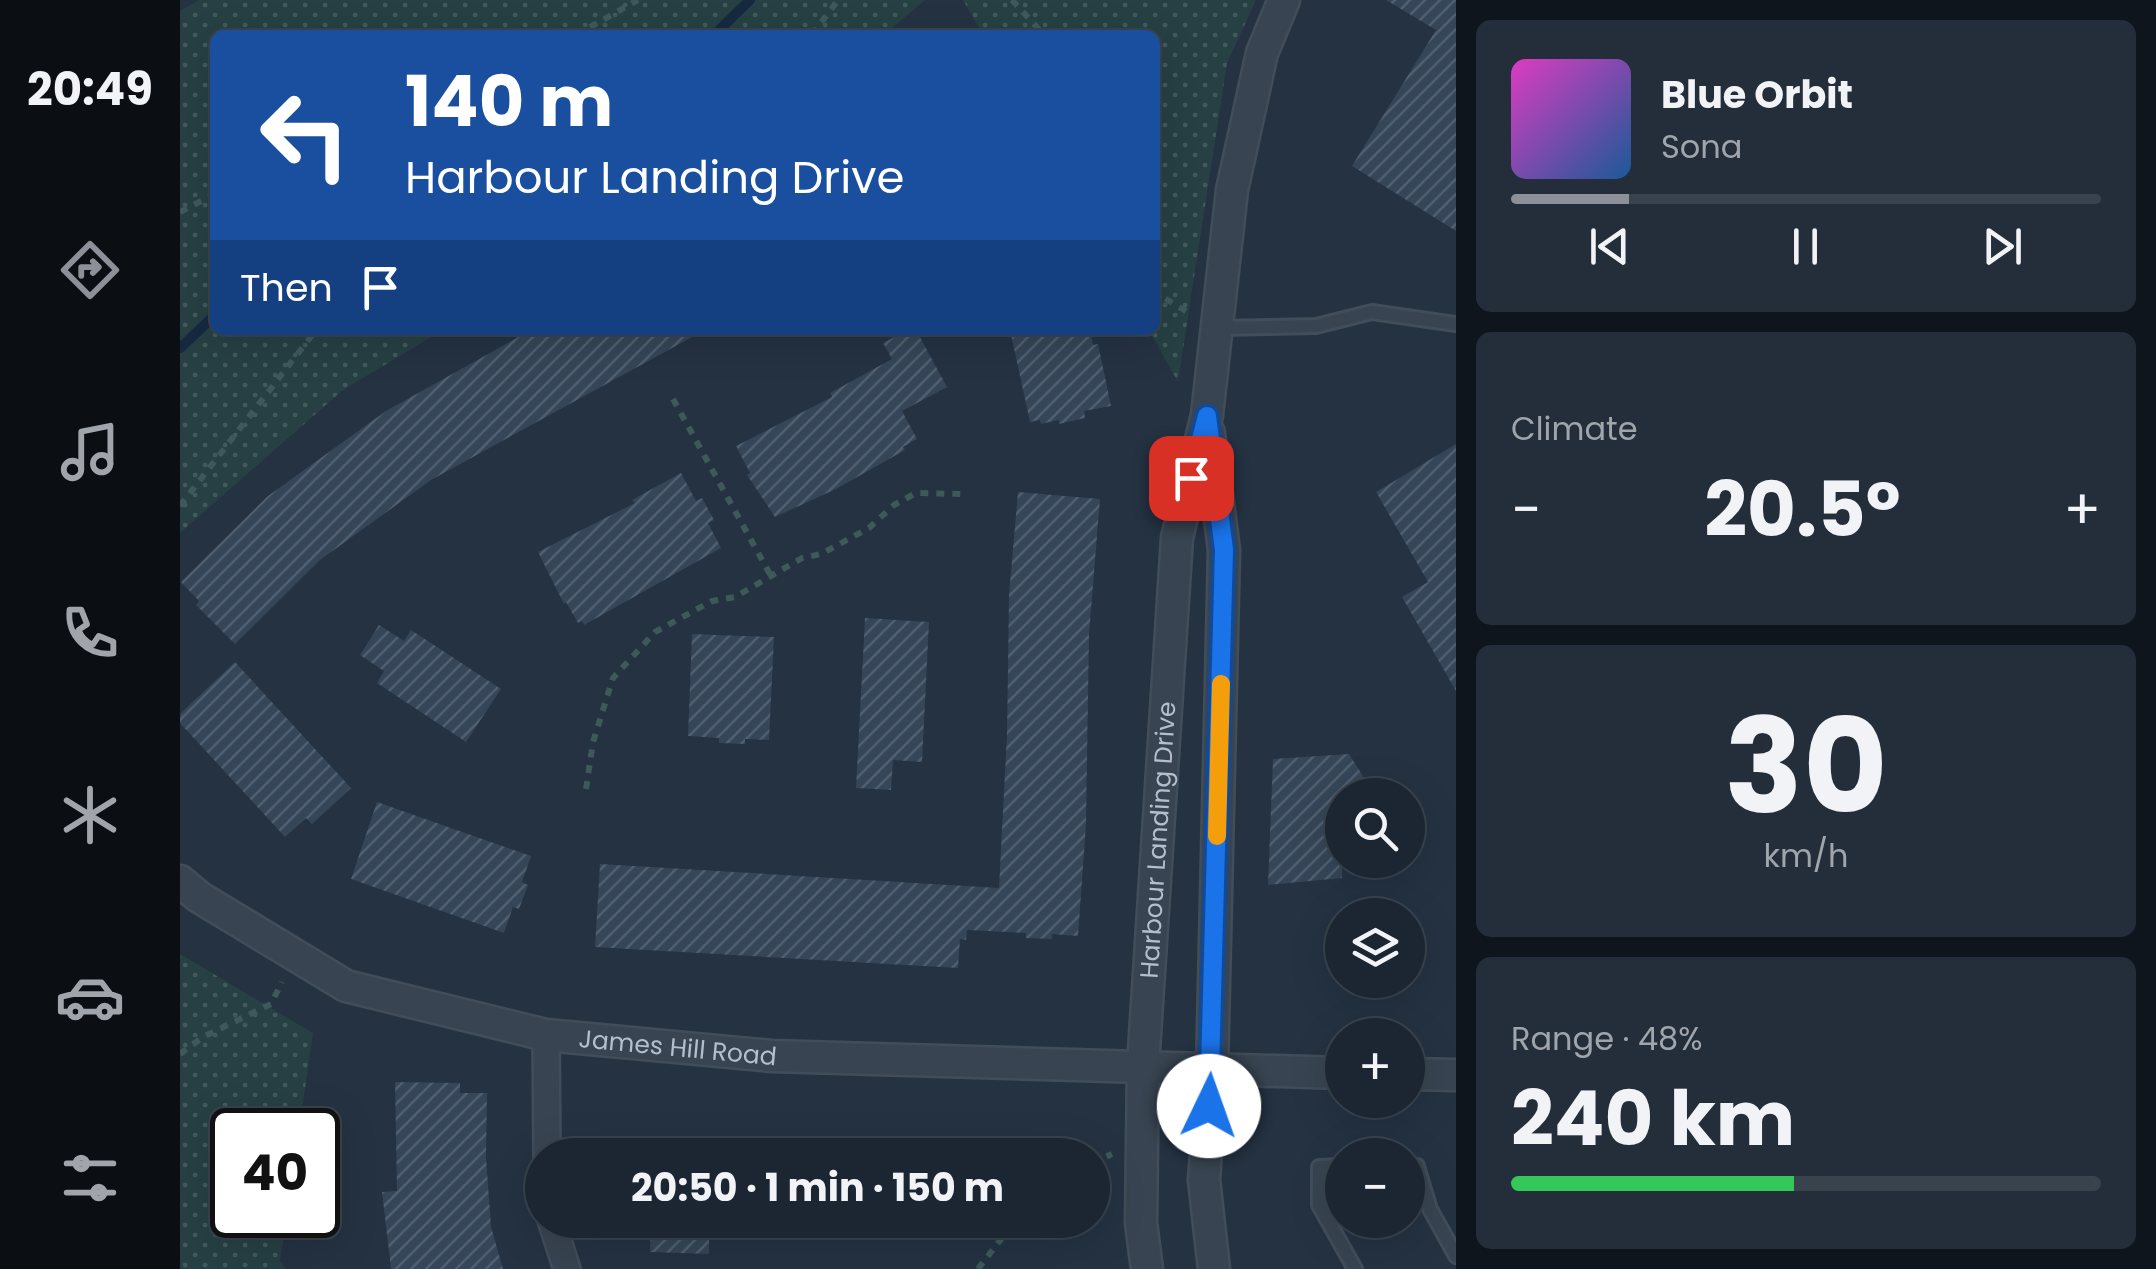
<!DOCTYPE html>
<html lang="en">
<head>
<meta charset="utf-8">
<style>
	body { margin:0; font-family:Poppins,sans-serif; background:#242e3a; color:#f1f3f6; height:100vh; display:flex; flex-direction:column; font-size:38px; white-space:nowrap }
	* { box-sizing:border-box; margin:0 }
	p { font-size:32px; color:#a0a5ac }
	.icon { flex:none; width:55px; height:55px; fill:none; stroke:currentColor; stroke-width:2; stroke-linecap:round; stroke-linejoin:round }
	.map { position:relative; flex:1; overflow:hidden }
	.sheet { display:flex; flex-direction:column; gap:20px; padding:20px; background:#0f151c; width:700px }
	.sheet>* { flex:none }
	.top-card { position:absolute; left:30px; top:30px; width:950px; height:305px; border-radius:15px; box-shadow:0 10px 40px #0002,0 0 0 2px #39434d; background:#1a4fa0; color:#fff; overflow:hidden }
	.tools { position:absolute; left:1145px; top:778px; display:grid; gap:20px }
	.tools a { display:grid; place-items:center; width:100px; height:100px; border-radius:50%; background:#1b2632; box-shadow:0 10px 40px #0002,0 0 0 2px #39434d; font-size:50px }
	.speed { position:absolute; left:30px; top:1108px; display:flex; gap:20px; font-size:50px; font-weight:700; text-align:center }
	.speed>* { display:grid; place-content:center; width:130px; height:130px; border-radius:50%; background:#1b2632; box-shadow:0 10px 40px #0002,0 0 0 2px #39434d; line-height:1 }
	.speed .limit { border:5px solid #111; border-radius:15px; background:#fff; color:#111 }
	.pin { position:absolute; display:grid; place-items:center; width:85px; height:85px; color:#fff; margin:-42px; border-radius:20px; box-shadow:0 5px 15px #0006 }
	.me { position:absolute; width:110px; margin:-55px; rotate:3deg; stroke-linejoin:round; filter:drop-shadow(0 0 8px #0008) }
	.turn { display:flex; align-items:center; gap:35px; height:210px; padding:0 30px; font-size:45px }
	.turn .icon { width:130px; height:130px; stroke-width:2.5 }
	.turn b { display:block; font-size:70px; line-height:85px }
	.then { display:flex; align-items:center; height:95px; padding:0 30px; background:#0003; gap:20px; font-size:38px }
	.big { font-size:75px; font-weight:700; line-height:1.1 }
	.sheet .widget { flex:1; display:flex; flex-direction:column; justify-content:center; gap:15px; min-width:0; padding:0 35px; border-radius:15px; background:#242e3a }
	.sheet .dial { align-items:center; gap:0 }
	.dial b { font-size:130px; line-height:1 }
	.song { display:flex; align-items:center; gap:30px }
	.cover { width:120px; height:120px; border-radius:15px; background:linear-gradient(135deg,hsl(310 70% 55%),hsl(210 70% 35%)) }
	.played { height:10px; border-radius:5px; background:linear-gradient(90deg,#8c9099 20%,#39434d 20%) }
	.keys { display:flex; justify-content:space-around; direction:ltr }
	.heat { display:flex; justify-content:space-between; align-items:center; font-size:55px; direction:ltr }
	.charge { height:15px; border-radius:8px; background:linear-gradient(90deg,#34c759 48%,#39434d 0) }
	.trip { position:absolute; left:345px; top:1138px; width:585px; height:100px; border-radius:50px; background:#1b2632; box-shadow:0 10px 40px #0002,0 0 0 2px #39434d; font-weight:700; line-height:100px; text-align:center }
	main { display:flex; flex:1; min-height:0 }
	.dock { display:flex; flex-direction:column; width:180px; justify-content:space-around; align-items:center; background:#0b0f14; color:#a0a5ac }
	.dock .icon { width:70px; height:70px }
	.dock .on { color:#8c9099 }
	.dock b { font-size:45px; color:#f1f3f6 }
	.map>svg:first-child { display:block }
</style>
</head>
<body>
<main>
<nav class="dock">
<b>20:49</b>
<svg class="icon on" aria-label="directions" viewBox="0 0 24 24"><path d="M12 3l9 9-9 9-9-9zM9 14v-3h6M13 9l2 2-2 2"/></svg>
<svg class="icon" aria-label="music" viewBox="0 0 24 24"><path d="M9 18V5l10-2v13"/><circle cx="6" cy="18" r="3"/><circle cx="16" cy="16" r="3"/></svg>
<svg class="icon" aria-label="phone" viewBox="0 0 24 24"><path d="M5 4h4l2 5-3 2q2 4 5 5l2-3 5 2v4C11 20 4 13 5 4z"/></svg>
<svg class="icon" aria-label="climate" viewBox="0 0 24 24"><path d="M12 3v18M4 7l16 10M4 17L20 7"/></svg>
<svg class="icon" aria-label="car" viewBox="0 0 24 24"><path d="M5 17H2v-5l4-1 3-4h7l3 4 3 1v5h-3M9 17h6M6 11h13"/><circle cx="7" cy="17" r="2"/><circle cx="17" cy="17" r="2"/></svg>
<svg class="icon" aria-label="filters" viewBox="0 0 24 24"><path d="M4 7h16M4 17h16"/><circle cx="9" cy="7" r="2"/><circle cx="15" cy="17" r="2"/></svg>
</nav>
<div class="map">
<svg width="1276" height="1269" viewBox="0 0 1276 1269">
	<defs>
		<pattern id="grass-dots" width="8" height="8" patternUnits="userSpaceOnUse" patternTransform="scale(2.5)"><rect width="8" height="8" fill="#264043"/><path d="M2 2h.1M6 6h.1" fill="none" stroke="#435a5d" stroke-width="1.8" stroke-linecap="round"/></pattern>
		<pattern id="building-hatch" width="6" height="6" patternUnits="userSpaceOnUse" patternTransform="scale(2.5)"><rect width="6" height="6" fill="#354658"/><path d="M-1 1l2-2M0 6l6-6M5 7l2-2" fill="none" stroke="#505f6f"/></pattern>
	</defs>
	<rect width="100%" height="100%" fill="#243242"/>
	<g fill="url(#grass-dots)">
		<polygon points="19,0 745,0 704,35 35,35 35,330 263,330 163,390 0,533 0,11"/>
		<polygon points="783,0 1076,0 1047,63 998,382 969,330 975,330 975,35 803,35"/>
		<polygon points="0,954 133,1033 119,1130 52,1130 52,1215 107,1215 100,1261 105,1269 0,1269"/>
	</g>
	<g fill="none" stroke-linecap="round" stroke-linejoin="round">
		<g stroke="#162941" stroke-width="10">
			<polyline points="534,35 570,0"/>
			<polyline points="0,348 35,315"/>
		</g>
	</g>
	<g fill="url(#building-hatch)">
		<polygon points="1206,0 1276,0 1276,231 1172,166 1256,30"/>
		<polygon points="351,330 525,330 251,480 140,560 55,644 16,605 19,601 1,582 88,496 206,411"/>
		<polygon points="728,330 736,330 767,387 722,411 737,439 723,447 725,450 656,489 595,517 567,475 570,473 556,446 652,397 650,393 712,359 703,343"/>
		<polygon points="830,330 910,330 913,345 918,344 931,406 904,411 905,418 879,424 879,420 861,424 860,420 850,422"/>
		<polygon points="1276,444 1276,691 1222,597 1248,582 1196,492"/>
		<polygon points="501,473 516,501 522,498 534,520 528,523 541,548 404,625 402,621 398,623 386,602 384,604 358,552 455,503 452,500"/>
		<polygon points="838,492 920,499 909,634 906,824 898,936 872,934 872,939 846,938 846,933 787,930 786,940 780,939 778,968 415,947 420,864 819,888 827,734 829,595"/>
		<polygon points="685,618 749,622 742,762 713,760 711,790 676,788"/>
		<polygon points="199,625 224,641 231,630 321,689 286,742 197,683 204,671 180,655"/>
		<polygon points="512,634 594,637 589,740 565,739 565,744 539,743 539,738 508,736"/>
		<polygon points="55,662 171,788 132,824 126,818 105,837 0,723 0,714"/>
		<polygon points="1169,754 1195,795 1162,795 1162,878 1088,885 1093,759"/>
		<polygon points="197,802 351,856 342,882 348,885 339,909 333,907 324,933 171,879"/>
		<polygon points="215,1082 280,1083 280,1093 307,1093 306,1158 311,1227 323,1269 211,1269 202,1192 217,1191"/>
		<polygon points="471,1220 529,1220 529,1254 470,1252"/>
	</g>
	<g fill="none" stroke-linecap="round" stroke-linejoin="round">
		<defs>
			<g id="service">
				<polyline points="1036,328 1136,326 1192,312 1276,324"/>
				<polyline points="1162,1166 1139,1167 1139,1205 1175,1269"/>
				<polyline points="1228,1166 1237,1166 1250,1209 1276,1256"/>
			</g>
			<g id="minor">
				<polyline points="366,1035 367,1155"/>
				<polyline points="371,1220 387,1269"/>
			</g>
			<g id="tertiary">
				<polyline points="1029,433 1044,550 1032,1070 1024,1180 1034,1269"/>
				<path id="s1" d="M0 881 19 897 166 986 366 1035 592 1056 1162 1073"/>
				<polyline points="1228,1074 1276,1075"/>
				<path id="s2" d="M967 1269 961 1223 963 1066 997 538 1027 415 1052 190 1082 53 1104 0"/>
			</g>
		</defs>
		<use href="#service" stroke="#424d5a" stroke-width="18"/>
		<use href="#minor" stroke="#424d5a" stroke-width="30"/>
		<use href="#tertiary" stroke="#424d5a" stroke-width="35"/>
		<g stroke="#3f595a" stroke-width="6" stroke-dasharray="8 8" stroke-linecap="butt">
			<polyline points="832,0 864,35"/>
			<polyline points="396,35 458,0"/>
			<polyline points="632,35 658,0"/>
			<polyline points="0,212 35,194"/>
			<polyline points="975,287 981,296 1009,313"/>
			<polyline points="493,399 591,576"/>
			<polyline points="0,506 136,330"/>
			<polyline points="406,789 413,742 433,678 475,632 532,601 555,597 622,558 641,554 689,528 714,505 736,493 781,494"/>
			<polyline points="0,1054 23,1037 91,1004 102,982"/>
			<polyline points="912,1163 932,1154"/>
			<polyline points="798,1269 825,1234 844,1220"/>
		</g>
		<use href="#service" stroke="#384451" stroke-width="12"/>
		<use href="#minor" stroke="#384451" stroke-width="25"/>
		<use href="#tertiary" stroke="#384451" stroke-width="30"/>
	</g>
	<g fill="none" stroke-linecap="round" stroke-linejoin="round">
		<defs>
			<polyline id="route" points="1011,478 1027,416 1044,550 1029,1106"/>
		</defs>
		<use href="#route" stroke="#114b97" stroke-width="25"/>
		<use href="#route" stroke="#1a73e8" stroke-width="18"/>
		<polyline stroke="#f59e0b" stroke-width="18" points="1037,836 1041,684"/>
	</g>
	<g text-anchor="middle" stroke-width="10" stroke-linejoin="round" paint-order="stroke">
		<g font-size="25" fill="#b5bfcc" stroke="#1d2936">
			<text dy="9" stroke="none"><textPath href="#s2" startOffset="430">Harbour Landing Drive</textPath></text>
			<text dy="9" stroke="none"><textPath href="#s1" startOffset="535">James Hill Road</textPath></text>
		</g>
	</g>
</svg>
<div class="tools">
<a><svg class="icon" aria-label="search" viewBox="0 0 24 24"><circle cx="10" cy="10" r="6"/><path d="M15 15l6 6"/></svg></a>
<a><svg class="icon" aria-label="layers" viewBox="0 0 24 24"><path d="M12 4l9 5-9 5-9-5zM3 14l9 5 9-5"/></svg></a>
<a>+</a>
<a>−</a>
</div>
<div class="speed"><div class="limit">40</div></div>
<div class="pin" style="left:1011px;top:478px;background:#d93025"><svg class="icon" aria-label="arrive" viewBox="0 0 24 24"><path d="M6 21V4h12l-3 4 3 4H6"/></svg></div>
<svg class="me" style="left:1029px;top:1106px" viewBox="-20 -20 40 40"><circle r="19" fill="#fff"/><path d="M0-13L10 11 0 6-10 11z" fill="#1a73e8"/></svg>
<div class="trip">20:50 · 1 min · 150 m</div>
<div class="top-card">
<div class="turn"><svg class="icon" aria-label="left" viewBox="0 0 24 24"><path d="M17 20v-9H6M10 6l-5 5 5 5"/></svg><div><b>140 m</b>Harbour Landing Drive</div></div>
<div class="then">Then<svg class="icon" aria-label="arrive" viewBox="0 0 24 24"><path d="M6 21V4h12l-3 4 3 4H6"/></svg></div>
</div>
</div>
<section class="sheet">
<div class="widget">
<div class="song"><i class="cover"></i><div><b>Blue Orbit</b><p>Sona</p></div></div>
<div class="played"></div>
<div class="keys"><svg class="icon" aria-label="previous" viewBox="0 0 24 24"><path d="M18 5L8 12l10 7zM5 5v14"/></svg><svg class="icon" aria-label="pause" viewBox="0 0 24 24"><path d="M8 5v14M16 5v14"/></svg><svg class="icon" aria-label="next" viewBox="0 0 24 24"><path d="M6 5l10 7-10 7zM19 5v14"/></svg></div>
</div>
<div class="widget"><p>Climate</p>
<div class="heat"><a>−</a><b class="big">20.5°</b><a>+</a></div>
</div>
<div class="widget dial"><b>30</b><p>km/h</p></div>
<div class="widget"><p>Range · 48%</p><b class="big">240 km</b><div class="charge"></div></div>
</section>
</main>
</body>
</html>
